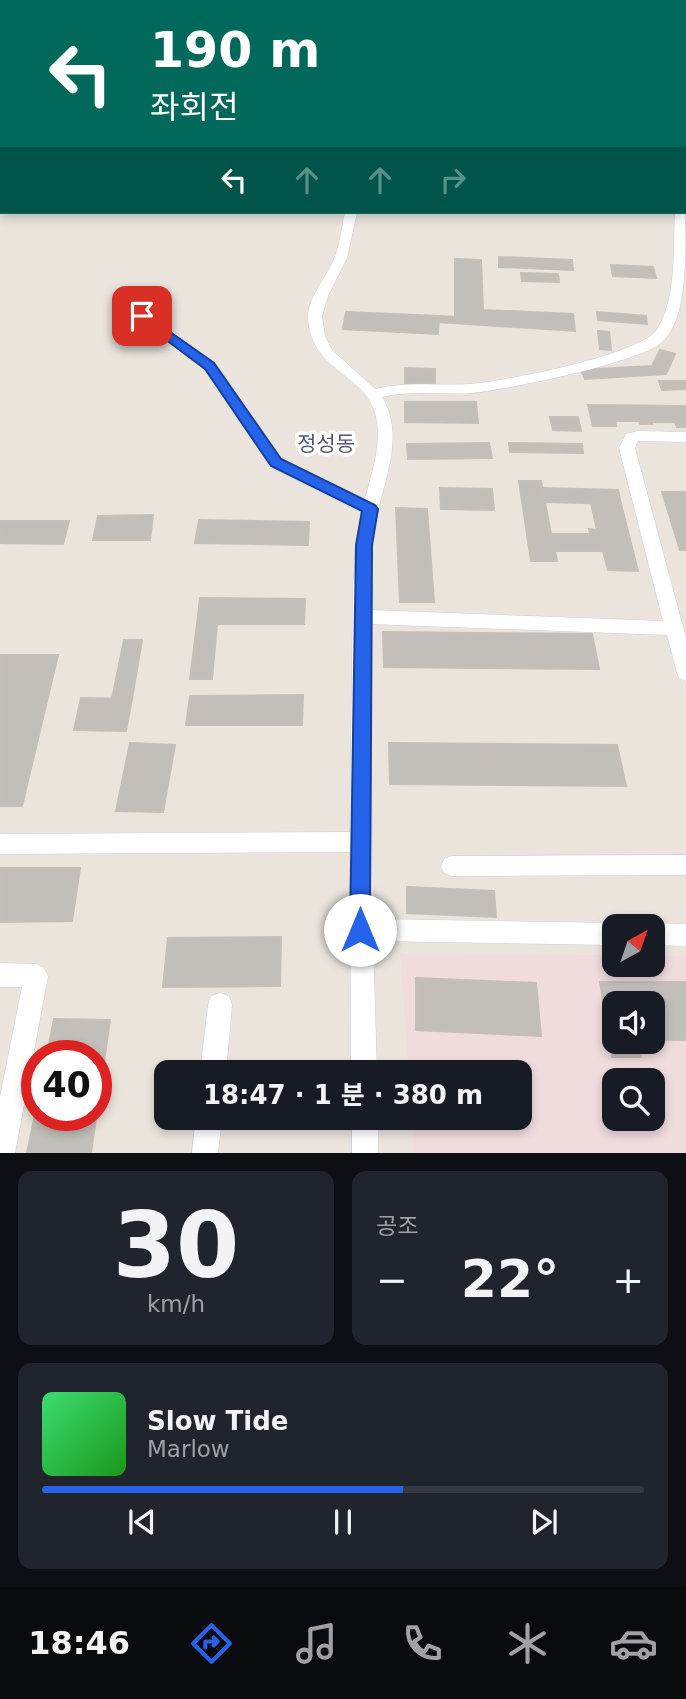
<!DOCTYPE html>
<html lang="ko">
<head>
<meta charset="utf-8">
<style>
	body { margin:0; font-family:"DejaVu Sans","Noto Sans KR",sans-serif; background:#20242c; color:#f1f3f6; height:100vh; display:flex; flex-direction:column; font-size:26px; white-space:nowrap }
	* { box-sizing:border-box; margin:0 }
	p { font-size:23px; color:#9ea1a6 }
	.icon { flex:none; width:38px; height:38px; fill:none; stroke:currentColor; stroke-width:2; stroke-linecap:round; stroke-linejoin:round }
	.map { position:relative; height:1153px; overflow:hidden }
	.panel { display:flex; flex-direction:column; gap:18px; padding:18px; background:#0d0f14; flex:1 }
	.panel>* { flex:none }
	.guide { position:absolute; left:0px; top:0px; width:686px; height:214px; box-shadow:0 4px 10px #0003; background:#00695c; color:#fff; overflow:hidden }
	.needle { width:46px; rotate:40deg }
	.buttons { position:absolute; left:602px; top:914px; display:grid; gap:14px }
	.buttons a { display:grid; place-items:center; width:63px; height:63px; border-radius:14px; background:#171b24; box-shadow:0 4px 10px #0003; font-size:35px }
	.speed { position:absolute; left:21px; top:1040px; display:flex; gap:14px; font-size:35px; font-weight:700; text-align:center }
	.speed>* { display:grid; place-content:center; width:91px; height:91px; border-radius:50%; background:#171b24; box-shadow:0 4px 10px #0003; line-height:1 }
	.speed .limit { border:10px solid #d22; background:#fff; color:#111 }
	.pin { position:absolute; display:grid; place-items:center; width:60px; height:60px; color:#fff; margin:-30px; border-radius:14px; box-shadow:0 4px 10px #0006 }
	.me { position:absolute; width:77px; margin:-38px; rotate:0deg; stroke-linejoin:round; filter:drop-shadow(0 0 5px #0008) }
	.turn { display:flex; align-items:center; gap:24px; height:147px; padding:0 35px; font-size:32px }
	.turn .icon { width:91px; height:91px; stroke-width:2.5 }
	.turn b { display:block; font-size:49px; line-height:60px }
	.lanes { display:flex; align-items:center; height:66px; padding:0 35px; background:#0003; justify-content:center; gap:35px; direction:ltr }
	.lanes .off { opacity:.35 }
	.big { font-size:52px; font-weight:700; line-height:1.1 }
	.panel .widget { flex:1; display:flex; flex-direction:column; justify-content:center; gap:10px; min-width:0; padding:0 24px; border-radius:14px; background:#20242c }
	.panel .dial { align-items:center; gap:0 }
	.dial b { font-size:91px; line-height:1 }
	.song { display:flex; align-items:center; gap:21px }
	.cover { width:84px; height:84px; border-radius:10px; background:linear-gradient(135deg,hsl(140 70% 55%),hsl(120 70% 35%)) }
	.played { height:7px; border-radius:4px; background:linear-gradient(90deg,#2563eb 60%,#363941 60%) }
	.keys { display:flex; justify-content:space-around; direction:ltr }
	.heat { display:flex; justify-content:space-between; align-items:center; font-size:38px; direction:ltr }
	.panel .tiles { flex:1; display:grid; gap:18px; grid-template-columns:1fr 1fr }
	.widget:last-child { grid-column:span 2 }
	.trip { position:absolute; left:154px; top:1060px; width:378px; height:70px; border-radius:14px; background:#171b24; box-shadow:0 4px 10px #0003; font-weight:700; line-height:70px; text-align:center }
	.tabs { display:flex; height:112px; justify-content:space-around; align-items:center; background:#090b0e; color:#9ea1a6 }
	.tabs .icon { width:49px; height:49px }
	.tabs .active { color:#2563eb }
	.tabs b { font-size:32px; color:#f1f3f6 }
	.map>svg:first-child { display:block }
</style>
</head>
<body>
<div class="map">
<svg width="686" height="1153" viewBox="0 0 686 1153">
	<rect width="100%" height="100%" fill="#eae4dd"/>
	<path fill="#f0dbdd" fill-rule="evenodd" d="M400 954 614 955V964H653V955L686 956V1153H414L412 1118H520V1073H409ZM614 1003H653V1041H614ZM614 1080H653V1118H614Z"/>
	<polygon fill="#c5d1b7" points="70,0 686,0 686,91 684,2 66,2"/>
	<g fill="#c2beb9" stroke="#c5bfb7" stroke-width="2">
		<polygon points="499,257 572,260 573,270 499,267"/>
		<polygon points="455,259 481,260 483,310 573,314 575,331 438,322 439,316 455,317"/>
		<polygon points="611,265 653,267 656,278 613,276"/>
		<polygon points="521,273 558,274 559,282 522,281"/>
		<polygon points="346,312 439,316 438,334 343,329"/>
		<polygon points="597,312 646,316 647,324 598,320"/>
		<polygon points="598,331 609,332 611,350 600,349"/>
		<polygon points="660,350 675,354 666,374 585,379 581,370 652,366"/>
		<polygon points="405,368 435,369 435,384 405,383"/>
		<polygon points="659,381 686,381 686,389 662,390"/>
		<polygon points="405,402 476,402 478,423 405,422"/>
		<polygon points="588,405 686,406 686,427 677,427 675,422 651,422 652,424 640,424 639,421 615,421 616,426 593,426"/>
		<polygon points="550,417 578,417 581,431 553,430"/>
		<polygon points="489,443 492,458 408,459 407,444"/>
		<polygon points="509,443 582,444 583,453 510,452"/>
		<polygon points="519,481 541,481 551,534 590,534 589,529 597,530 591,503 621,504 638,571 608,570 603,551 555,551 557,561 531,561"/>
		<polygon points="440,488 492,489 494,510 441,509"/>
		<polygon points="543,488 618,490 621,504 545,502"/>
		<polygon points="662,492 686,492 686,550 680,550"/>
		<polygon points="396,508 427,509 434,602 400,602"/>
		<polygon points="153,515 150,540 93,540 98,516"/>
		<polygon points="199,520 309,522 308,545 195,543"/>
		<polygon points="0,521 69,521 63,544 0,543"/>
		<polygon points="200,598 305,599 304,624 197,624"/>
		<polygon points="197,624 217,624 212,679 190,679"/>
		<polygon points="383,632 592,634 599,669 384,667"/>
		<polygon points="124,640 142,640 132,699 112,699"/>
		<polygon points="0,655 58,655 22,806 0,806"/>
		<polygon points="303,695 302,725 186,725 190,696"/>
		<polygon points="81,698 132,699 126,731 74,730"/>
		<polygon points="130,743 175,745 163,812 116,811"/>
		<polygon points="389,743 617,745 626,786 390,784"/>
		<polygon points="0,868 80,868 72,921 0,922"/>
		<polygon points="407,887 494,891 496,917 407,913"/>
		<polygon points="281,937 280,986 163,987 168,938"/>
		<polygon points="416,978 536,983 541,1036 416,1030"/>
		<polygon points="600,982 686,982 686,1040 653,1040 653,1003 614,1003 614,1041 638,1041 641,1057 612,1057"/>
		<polygon points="54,1019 110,1020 91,1153 27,1153 37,1105 37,1115 96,1115 96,1055 47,1055"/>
	</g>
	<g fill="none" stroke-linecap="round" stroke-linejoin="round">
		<defs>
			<g id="minor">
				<polygon points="684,163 686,163 684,179"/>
				<path d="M684 209C686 226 686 258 684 278 682 299 679 326 662 342 642 362 505 390 472 393 442 395 411 390 382 397 407 438 381 486 374 529 370 555 370 583 370 610L663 621 619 448 626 434 638 431 686 432V442L638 441 635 448 686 638V681L679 678 677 673 667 635 370 624 373 919 614 923 621 926H614V945L373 941 377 1073H351L350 852 0 854V834L350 832 353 584 361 512 270 467 205 369 137 319V313H147L215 363 282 459 365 499C372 472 384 438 374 410 362 373 310 370 308 317 308 297 327 277 334 259 340 244 342 227 345 212H357L347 258 328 296 322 316 325 336 332 350 375 389C407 381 439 386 471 384 505 381 643 355 658 328 677 295 673 249 675 212H684Z"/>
				<polygon points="686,855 686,875 452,876 444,873 441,866 444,859 452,856"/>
				<polygon points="653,923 686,924 686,946 653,945 653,926 646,926"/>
				<polygon points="0,963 36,964 44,968 48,976 15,1153 0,1153 0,1097 22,987 0,987"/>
				<polygon points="220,993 229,996 232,1005 226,1073 200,1073 208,1005 211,996"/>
				<polygon points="196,1118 222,1118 218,1153 192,1153"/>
				<rect x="352" y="1118" width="26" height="35"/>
			</g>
		</defs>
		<use href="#minor" stroke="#cccfd9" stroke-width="1"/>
		<use href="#minor" fill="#fff" fill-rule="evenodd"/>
	</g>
	<polygon fill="#2563eb" stroke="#184099" stroke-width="2" points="142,312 214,363 281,459 375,505 378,509 372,545 370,930 367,937 360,940 353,937 350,930 356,545 362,511 271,466 205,369 137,318 135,316"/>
	<g text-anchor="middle" stroke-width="7" stroke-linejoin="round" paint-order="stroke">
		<g font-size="21" fill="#505874" stroke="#fff">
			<text x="326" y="451">정성동</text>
		</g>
	</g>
</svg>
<div class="buttons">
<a><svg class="needle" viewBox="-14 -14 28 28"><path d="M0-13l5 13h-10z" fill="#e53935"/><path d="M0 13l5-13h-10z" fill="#9ea1a6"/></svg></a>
<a><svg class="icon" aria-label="sound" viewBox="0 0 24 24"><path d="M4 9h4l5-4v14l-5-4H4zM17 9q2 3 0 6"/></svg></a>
<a><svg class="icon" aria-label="search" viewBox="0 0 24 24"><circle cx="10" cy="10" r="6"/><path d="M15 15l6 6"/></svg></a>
</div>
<div class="speed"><div class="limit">40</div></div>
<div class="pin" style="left:142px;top:316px;background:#d93025"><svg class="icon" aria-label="arrive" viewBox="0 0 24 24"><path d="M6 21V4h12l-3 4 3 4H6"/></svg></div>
<svg class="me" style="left:360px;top:930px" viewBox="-20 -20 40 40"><circle r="19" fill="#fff"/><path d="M0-13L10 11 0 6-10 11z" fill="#2563eb"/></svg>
<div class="trip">18:47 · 1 분 · 380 m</div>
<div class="guide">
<div class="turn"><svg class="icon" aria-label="left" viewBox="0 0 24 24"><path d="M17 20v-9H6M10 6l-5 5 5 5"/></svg><div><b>190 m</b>좌회전</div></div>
<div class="lanes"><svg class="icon" aria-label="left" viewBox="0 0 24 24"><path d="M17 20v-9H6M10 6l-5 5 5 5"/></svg><svg class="icon off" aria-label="ahead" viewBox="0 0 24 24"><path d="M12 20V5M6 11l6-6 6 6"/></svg><svg class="icon off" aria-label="ahead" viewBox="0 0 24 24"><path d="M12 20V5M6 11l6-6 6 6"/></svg><svg class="icon off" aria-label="right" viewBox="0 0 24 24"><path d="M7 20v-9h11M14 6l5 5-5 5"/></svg></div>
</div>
</div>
<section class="panel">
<div class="tiles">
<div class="widget dial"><b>30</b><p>km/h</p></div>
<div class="widget"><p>공조</p>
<div class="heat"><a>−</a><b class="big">22°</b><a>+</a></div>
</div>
<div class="widget">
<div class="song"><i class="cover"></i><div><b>Slow Tide</b><p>Marlow</p></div></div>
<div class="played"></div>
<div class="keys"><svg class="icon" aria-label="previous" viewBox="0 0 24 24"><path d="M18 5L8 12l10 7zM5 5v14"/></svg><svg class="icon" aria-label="pause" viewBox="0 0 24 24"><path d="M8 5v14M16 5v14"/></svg><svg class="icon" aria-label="next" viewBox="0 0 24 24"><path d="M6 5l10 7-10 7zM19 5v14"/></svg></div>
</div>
</div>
</section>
<nav class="tabs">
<b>18:46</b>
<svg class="icon active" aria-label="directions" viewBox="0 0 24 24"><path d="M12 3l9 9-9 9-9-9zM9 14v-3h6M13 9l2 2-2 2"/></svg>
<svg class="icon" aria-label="music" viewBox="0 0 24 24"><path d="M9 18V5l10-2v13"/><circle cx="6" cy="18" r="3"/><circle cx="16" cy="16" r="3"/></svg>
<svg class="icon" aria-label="phone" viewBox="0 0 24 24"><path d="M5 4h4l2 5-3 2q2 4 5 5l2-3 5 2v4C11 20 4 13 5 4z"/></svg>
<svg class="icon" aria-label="climate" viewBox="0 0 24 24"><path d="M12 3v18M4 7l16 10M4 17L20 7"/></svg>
<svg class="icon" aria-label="car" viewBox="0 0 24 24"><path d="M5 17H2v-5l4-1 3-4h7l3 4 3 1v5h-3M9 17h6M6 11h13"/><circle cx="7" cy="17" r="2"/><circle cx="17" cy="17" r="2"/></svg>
</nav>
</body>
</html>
